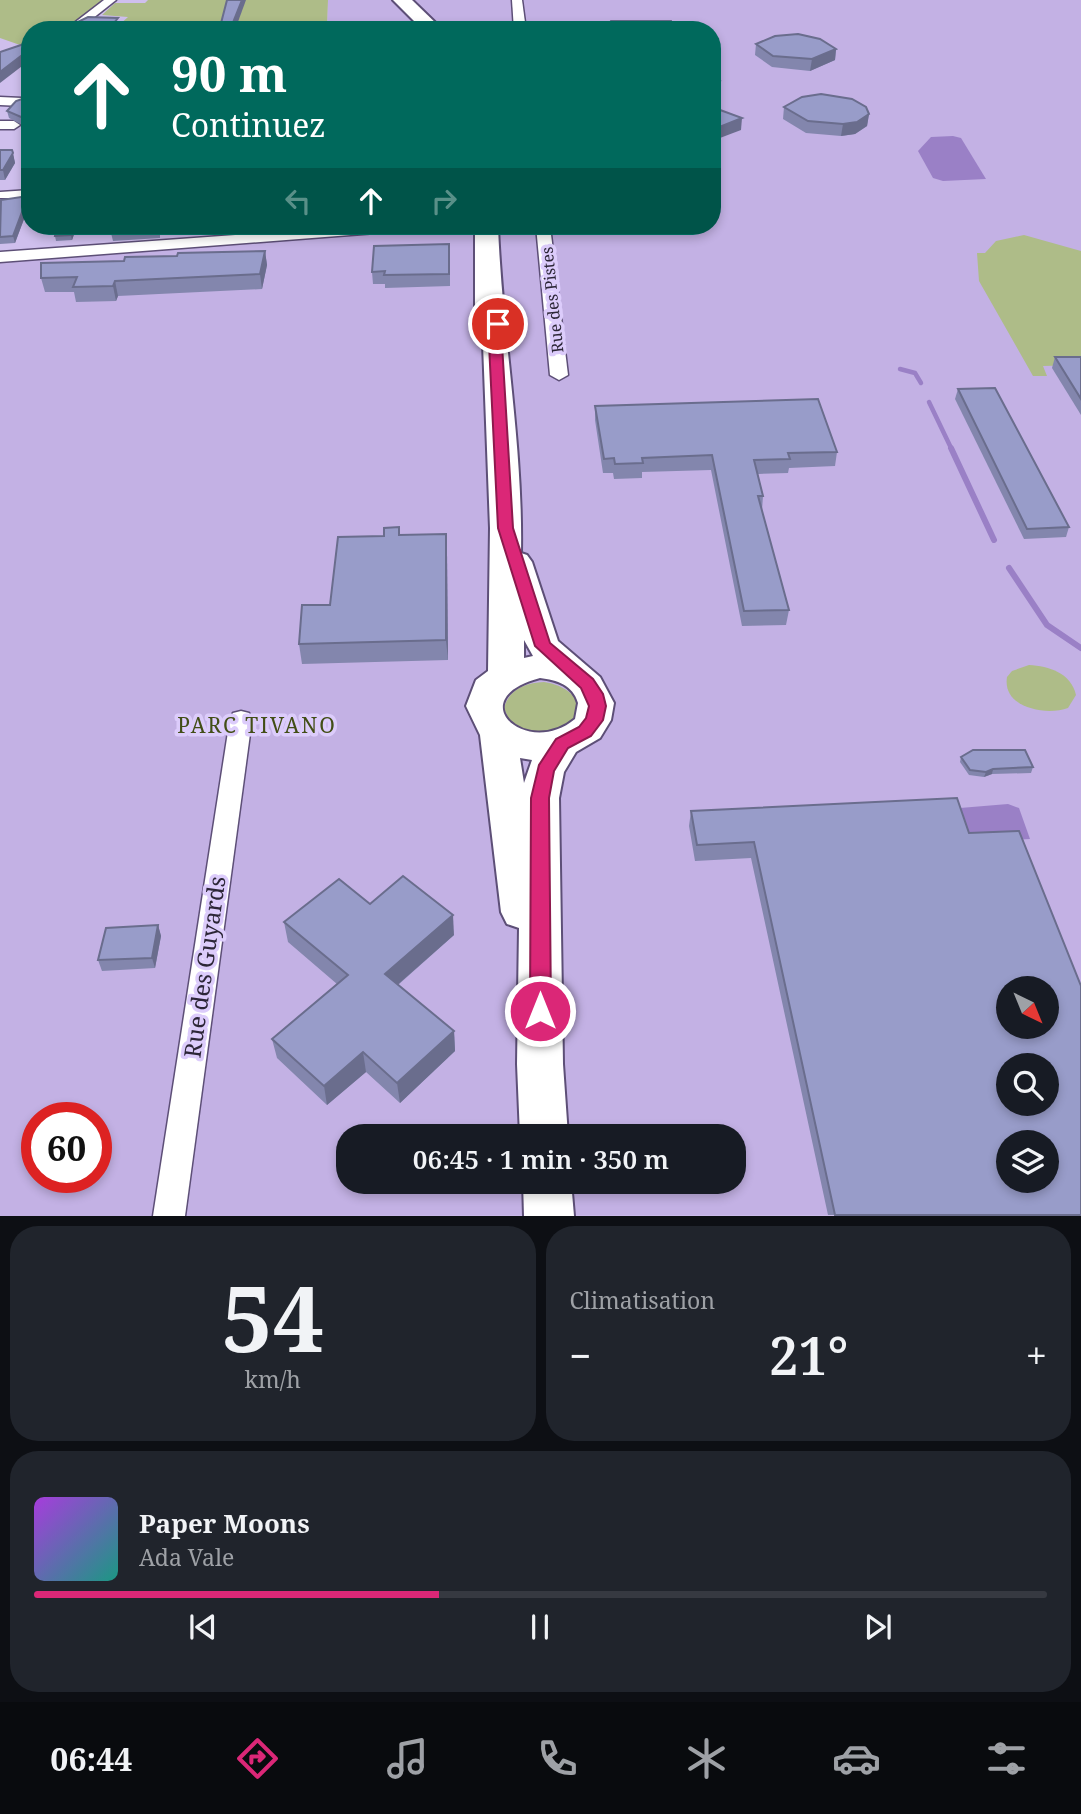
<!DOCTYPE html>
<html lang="fr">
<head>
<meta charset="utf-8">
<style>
	body { margin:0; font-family:"Noto Serif",serif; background:#20242c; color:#f1f3f6; height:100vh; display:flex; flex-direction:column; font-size:26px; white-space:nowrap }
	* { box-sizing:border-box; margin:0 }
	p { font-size:23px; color:#9ea1a6 }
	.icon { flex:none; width:38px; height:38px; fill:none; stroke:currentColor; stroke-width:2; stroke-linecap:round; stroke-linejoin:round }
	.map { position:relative; height:1216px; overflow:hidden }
	.drawer { display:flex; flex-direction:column; gap:10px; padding:10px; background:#0d0f14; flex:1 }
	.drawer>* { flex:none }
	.top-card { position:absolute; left:21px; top:21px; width:700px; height:214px; border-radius:28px; box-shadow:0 4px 10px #0003; background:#00695c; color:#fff; overflow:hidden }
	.needle { width:46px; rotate:137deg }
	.fabs { position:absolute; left:996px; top:976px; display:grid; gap:14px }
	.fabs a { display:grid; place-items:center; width:63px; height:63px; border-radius:50%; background:#171b24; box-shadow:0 4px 10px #0003; font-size:35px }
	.speed { position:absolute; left:21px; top:1102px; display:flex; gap:14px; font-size:35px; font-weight:700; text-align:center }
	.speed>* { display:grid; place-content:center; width:91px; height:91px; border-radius:50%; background:#171b24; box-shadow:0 4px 10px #0003; line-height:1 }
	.speed .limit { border:10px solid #d22; background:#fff; color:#111 }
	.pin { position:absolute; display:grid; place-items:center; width:60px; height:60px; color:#fff; margin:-30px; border:4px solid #fff; border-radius:50%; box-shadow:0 2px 7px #0007 }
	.me { position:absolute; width:77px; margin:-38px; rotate:0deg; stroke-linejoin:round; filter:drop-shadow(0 0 5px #0008) }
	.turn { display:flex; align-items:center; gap:24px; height:147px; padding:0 35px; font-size:32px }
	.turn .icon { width:91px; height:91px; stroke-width:2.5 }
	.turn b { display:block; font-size:49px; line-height:60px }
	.lanes { display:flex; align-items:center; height:66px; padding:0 35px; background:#0003; justify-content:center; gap:35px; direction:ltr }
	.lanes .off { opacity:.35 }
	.big { font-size:52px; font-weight:600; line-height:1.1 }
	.drawer .tile { flex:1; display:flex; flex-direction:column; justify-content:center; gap:10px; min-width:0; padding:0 24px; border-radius:28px; background:#20242c }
	.drawer .dial { align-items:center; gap:0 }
	.dial b { font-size:91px; line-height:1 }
	.song { display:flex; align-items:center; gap:21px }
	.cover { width:84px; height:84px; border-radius:10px; background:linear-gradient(135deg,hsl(280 70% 55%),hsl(170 70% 35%)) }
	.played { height:7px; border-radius:4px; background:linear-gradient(90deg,#db2777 40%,#363941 40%) }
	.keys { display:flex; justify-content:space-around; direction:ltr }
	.heat { display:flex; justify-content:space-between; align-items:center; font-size:38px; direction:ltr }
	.drawer .tiles { flex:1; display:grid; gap:10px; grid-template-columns:1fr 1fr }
	.tile:last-child { grid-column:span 2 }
	.trip { position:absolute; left:336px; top:1124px; width:410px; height:70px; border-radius:28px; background:#171b24; box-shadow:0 4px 10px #0003; font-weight:600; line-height:70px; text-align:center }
	.tab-bar { display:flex; height:112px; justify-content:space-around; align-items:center; background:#090b0e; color:#9ea1a6 }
	.tab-bar .icon { width:49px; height:49px }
	.tab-bar .selected { color:#db2777 }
	.tab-bar b { font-size:32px; color:#f1f3f6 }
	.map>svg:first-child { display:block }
</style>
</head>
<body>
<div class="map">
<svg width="1081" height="1216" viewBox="0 0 1081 1216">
	<rect width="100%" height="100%" fill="#cfbfed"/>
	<path fill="#c3b1e4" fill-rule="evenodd" d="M328 0H1081V1215L0 1216V263L455 226H712V30H327ZM1008 989H1046V1027H1008ZM1008 1066H1046V1104H1008ZM37 1118H96V1178H37ZM348 1136H733V1181H348ZM1008 1143H1046V1181H1008Z"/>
	<g fill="#aebc88">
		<path d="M0 0H106C77 23 68 30 30 30V41L20 45 0 38Z"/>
		<polygon points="148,0 328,0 327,25 118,26 128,17 102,15 115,3 145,3"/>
		<polygon points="1024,235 1081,251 1081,365 1043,366 1047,376 1033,376 979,281 977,253 985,253 996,241"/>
		<path d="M1029 665C1049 666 1071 673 1076 695L1068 708C1046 716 1002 708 1007 677L1012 671Z"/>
		<path d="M544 682C584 688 593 723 548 731 544 732 536 735 532 734 525 733 517 727 511 725L504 708C509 689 525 683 544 682Z"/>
	</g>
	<g fill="#9a80c6">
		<polygon points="953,136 961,138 986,179 943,181 933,178 918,151 931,137"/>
		<polygon points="1008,804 1019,808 1030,839 971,842 960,808"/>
	</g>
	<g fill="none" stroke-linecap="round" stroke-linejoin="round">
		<g stroke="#9a80c6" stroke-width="4.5">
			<polyline points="900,369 915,373 921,383"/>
			<polyline points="929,402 952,450"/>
		</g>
		<g stroke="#9a80c6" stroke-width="6">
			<polyline points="951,448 994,540"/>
			<polyline points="1009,568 1047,625 1081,648"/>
		</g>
		<defs>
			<g id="street">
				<polygon points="104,0 116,0 78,30 65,30"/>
				<polygon points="512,0 522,0 526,30 514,30"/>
				<polygon points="0,97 22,98 28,102 22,106 0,105"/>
				<polygon points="0,121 14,121 20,125 14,129 0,129"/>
				<polygon points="30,190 30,198 0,198 0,192"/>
				<polygon points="360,226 422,226 415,230 0,262 0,252"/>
				<polygon points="536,226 550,226 568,375 559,380 550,375"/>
				<polygon points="241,711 249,713 252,719 185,1216 153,1216 230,719 233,713"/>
			</g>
			<g id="primary">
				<polygon points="393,0 412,0 443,30 423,30"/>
				<path d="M475 226H498C502 335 523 443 521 553L527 555 532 562 558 641 600 677 614 703 611 720 600 738 576 752 564 772 559 798 563 1064 568 1136H520L517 1064 519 928 507 924 501 912 480 735 466 706 476 680 488 671 490 528 483 344 475 306ZM524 640 533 656 524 658ZM540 678C557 680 573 685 578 703L575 719C527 759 460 699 540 678ZM520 758 532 760 524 783Z"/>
				<polygon points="523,1181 571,1181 574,1216 524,1216"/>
			</g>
		</defs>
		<use href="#street" stroke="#5d4f77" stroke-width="3"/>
		<use href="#primary" stroke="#5d4f77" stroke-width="4"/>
		<use href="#street" fill="#fff" fill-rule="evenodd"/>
		<use href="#primary" fill="#fff" fill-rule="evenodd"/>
	</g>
	<g fill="#8386ad">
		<polygon points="756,44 836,49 835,60 810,71 772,67 755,55"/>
		<polygon points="30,89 30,125 22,125 9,118 7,111 28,97"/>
		<polygon points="784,107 869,114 867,126 855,134 841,136 806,133 783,119"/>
		<polygon points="0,150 12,150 15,163 5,180 0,180"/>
		<polygon points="28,196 30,203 15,243 0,244 0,201"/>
		<polygon points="57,226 77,226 72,240 56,241 55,236"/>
		<polygon points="114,226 160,226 160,238 113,241 111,233"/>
		<polygon points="229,226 260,226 260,227 230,230"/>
		<polygon points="265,251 267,265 262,289 118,296 116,301 76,302 74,292 45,292 41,278 124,261 177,256"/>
		<polygon points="450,256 450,286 385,288 385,284 373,284 372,272"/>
		<polygon points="1055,357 1081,357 1081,415 1052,368"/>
		<polygon points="958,389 1069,527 1066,537 1024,539 955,399"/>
		<polygon points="595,406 837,452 835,466 789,468 788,473 758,474 763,496 762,510 789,610 786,625 742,626 711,470 642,472 642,478 614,479 613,473 603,473 595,420"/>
		<polygon points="399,535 447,553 448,660 302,664 299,644 330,605"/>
		<polygon points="961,757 1033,767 1031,773 992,774 984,777 969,775 960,762"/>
		<polygon points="957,798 1081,1215 828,1215 751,858 695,861 689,826 691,811"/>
		<polygon points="370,904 454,935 398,985 454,1031 455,1051 400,1103 366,1072 327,1105 277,1058 272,1039 337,984 288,942 284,922"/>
		<polygon points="158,925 161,936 155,968 102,971 98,960"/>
	</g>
	<g fill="#6a6d8d">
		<polygon points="242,0 246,0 235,30 230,30"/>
		<polygon points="30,49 30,60 0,83 0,72"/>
		<polygon points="836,49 835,60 810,71 812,59"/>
		<polygon points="720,81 720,91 712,97 712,89"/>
		<polygon points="869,114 867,126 855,134 841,136 843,124"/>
		<polygon points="742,118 741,130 712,141 712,130"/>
		<polygon points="13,153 15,163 5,180 3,170"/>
		<polygon points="28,196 30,203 15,243 13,236"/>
		<polygon points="74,226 77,226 72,240 71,235"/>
		<polygon points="265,251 267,265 262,289 260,274"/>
		<polygon points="115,281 118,296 116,301 113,286"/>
		<polygon points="446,534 447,553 448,660 446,640"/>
		<polygon points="993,769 992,774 984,777 986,772"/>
		<polygon points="453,915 454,935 387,994 385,974"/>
		<polygon points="158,925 161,936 155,968 152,958"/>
		<polygon points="454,1031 455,1051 400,1103 397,1083"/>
		<polygon points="363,1052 366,1072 327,1105 324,1086"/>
	</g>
	<g fill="#989cc9" stroke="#6a6d8d" stroke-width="2" fill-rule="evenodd">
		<polygon points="227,0 242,0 230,30 220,27"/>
		<polygon points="88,17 118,18 114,23 134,22 133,30 61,30"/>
		<polygon points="611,21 671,21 672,25 679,25 680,30 605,30"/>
		<polygon points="798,34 820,39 836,49 812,59 773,56 756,44 775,36"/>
		<polygon points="30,42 30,49 0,72 0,52"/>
		<polygon points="712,76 720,81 712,89"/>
		<polygon points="27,89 30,89 30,117 21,117 7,111 16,101 28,97"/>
		<polygon points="821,94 852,99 866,107 869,114 857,122 843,124 808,121 784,107 802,97"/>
		<polygon points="712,107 742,118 712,130"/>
		<polygon points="0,150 12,150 13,153 3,170 0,170"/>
		<polygon points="28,196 13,236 0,237 1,200"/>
		<polygon points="57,226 74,226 71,235 55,236"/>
		<polygon points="114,226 159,226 158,230 111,233"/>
		<polygon points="449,244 449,274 384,275 385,271 372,272 374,246"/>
		<polygon points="265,251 260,274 115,281 113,286 73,287 77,277 41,278 41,263 124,261 125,257 177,256 178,253"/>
		<polygon points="1055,357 1081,357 1081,399"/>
		<polygon points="995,388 1069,527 1027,529 958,389"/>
		<polygon points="818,399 837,452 788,453 790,459 754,460 763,496 758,496 789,610 744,611 712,455 642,458 643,463 615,464 614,458 604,459 595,406"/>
		<polygon points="399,527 399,535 446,534 446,640 299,644 302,605 330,605 338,537 384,536 384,528"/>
		<polygon points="973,750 1025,750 1033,767 993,769 986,772 970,770 961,757"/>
		<path d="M957 798 969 833 1019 831 1081 986V1215H835L754 842 697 845 691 811ZM1008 989H1046V1027H1008ZM1008 1066H1046V1104H1008ZM1008 1143H1046V1181H1008Z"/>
		<polygon points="403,876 453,915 385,974 454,1031 397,1083 363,1052 324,1086 272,1039 348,975 284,922 339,879 370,904"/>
		<polygon points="158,925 152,958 98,960 106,928"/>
	</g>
	<polygon fill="#db2777" stroke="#8e194d" stroke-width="2" points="498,320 504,324 502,344 513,528 550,643 593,679 603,694 606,706 603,720 591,736 568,748 554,771 549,798 551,1011 548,1017 540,1020 533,1017 530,1011 531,798 539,765 556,739 579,727 586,718 589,706 581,688 535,646 498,528 489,344 492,324"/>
	<g text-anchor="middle" stroke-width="7" stroke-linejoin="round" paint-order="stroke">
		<g font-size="16" fill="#2c2637" stroke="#dcccfb">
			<text transform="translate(552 300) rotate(-96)" y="6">Rue des Pistes</text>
		</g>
		<g font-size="21" letter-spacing="2" fill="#424e16" stroke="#dcccfb">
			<text x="257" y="733">PARC TIVANO</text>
		</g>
		<g font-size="23" fill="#2c2637" stroke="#dcccfb">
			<text transform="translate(205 967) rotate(-82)" y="8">Rue des Guyards</text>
		</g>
	</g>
</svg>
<div class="fabs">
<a><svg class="needle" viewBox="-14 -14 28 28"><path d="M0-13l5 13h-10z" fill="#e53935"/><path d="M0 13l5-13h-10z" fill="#9ea1a6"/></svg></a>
<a><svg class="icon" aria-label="search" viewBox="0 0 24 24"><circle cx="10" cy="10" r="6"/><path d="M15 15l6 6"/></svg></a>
<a><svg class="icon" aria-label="layers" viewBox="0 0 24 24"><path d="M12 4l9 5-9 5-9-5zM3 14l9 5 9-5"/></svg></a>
</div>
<div class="speed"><div class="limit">60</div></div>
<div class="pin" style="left:498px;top:324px;background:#d93025"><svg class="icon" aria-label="arrive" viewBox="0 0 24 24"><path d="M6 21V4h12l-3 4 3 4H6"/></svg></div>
<svg class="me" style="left:540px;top:1011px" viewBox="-20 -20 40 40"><circle r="17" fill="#db2777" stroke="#fff" stroke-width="3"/><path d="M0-11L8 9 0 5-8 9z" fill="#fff"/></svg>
<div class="trip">06:45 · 1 min · 350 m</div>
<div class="top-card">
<div class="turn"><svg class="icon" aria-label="ahead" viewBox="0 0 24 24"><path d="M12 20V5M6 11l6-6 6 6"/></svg><div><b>90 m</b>Continuez</div></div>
<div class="lanes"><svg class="icon off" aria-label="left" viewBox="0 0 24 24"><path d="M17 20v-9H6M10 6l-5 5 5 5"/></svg><svg class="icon" aria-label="ahead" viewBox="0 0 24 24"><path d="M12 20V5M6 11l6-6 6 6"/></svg><svg class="icon off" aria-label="right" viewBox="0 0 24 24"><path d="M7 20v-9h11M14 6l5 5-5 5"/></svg></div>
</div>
</div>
<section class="drawer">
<div class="tiles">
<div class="tile dial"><b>54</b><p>km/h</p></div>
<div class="tile"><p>Climatisation</p>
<div class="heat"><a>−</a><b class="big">21°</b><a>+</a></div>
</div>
<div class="tile">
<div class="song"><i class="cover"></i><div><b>Paper Moons</b><p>Ada Vale</p></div></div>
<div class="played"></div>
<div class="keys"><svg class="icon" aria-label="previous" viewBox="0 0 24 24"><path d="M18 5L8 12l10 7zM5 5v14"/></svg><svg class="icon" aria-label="pause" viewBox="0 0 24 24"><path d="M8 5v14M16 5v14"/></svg><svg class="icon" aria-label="next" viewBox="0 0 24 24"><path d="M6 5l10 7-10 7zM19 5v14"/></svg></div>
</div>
</div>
</section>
<nav class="tab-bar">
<b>06:44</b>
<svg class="icon selected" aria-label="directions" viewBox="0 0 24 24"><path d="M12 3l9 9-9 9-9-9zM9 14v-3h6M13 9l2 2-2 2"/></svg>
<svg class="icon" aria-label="music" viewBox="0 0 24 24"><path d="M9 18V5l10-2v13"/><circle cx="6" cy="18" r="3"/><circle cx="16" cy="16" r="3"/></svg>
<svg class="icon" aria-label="phone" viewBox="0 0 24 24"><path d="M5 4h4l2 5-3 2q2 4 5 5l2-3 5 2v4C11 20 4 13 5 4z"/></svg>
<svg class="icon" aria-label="climate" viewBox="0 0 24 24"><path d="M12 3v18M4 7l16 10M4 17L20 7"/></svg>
<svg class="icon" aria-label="car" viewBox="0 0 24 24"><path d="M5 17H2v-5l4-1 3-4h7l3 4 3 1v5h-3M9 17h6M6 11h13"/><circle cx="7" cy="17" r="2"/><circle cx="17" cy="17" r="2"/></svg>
<svg class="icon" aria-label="filters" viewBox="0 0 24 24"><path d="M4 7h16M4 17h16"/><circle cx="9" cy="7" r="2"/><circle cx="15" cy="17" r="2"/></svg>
</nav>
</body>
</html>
